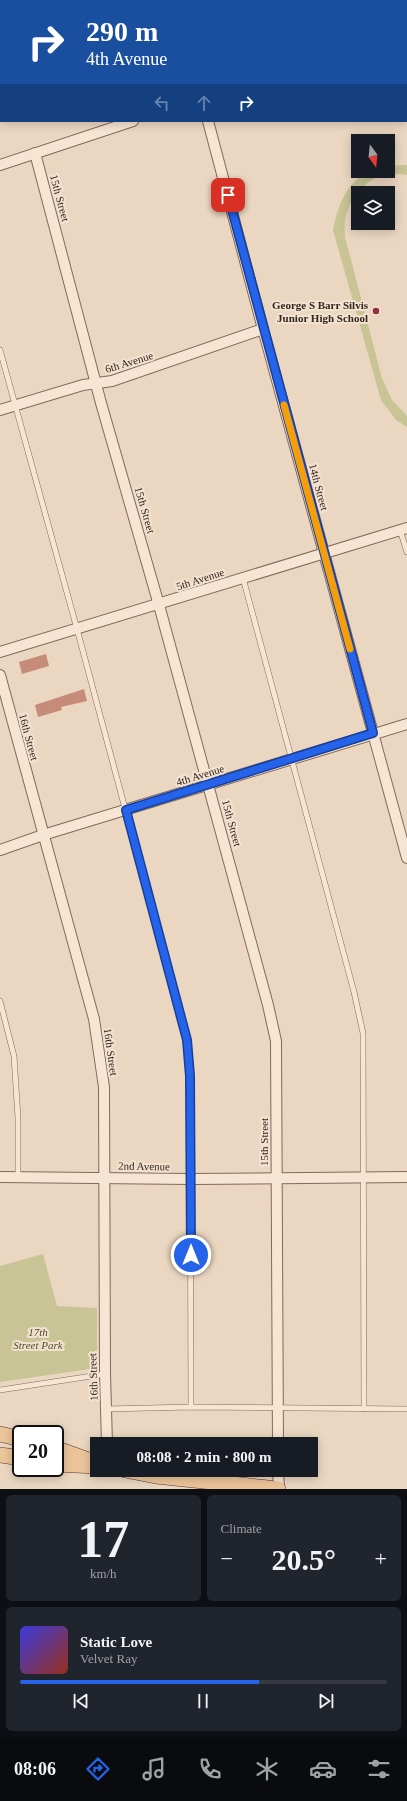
<!DOCTYPE html>
<html lang="en">
<head>
<meta charset="utf-8">
<style>
	body { margin:0; font-family:"Times New Roman",serif; background:#20242c; color:#f1f3f6; height:100vh; display:flex; flex-direction:column; font-size:15px; white-space:nowrap }
	* { box-sizing:border-box; margin:0 }
	p { font-size:13px; color:#9ea1a6 }
	.icon { flex:none; width:22px; height:22px; fill:none; stroke:currentColor; stroke-width:2; stroke-linecap:round; stroke-linejoin:round }
	.map { position:relative; height:1489px; overflow:hidden }
	.sheet { display:flex; flex-direction:column; gap:6px; padding:6px; background:#0d0f14; flex:1 }
	.sheet>* { flex:none }
	.banner { position:absolute; left:0px; top:0px; width:407px; height:122px; box-shadow:0 2px 10px #0003; background:#1a4fa0; color:#fff; overflow:hidden }
	.needle { width:26px; rotate:165deg }
	.controls { position:absolute; left:351px; top:134px; display:grid; gap:8px }
	.controls a { display:grid; place-items:center; width:44px; height:44px; border-radius:0px; background:#171b24; box-shadow:0 2px 10px #0003; font-size:20px }
	.speed { position:absolute; left:12px; top:1425px; display:flex; gap:8px; font-size:20px; font-weight:700; text-align:center }
	.speed>* { display:grid; place-content:center; width:52px; height:52px; border-radius:50%; background:#171b24; box-shadow:0 2px 10px #0003; line-height:1 }
	.speed .limit { border:2px solid #111; border-radius:6px; background:#fff; color:#111 }
	.pin { position:absolute; display:grid; place-items:center; width:34px; height:34px; color:#fff; margin:-17px; border-radius:8px; box-shadow:0 2px 6px #0006 }
	.me { position:absolute; width:44px; margin:-22px; rotate:0deg; stroke-linejoin:round; filter:drop-shadow(0 0 3px #0008) }
	.turn { display:flex; align-items:center; gap:14px; height:84px; padding:0 20px; font-size:18px }
	.turn .icon { width:52px; height:52px; stroke-width:2.5 }
	.turn b { display:block; font-size:28px; line-height:34px }
	.lanes { display:flex; align-items:center; height:38px; padding:0 20px; background:#0003; justify-content:center; gap:20px; direction:ltr }
	.lanes .off { opacity:.35 }
	.big { font-size:30px; font-weight:700; line-height:1.1 }
	.sheet .tile { flex:1; display:flex; flex-direction:column; justify-content:center; gap:6px; min-width:0; padding:0 14px; border-radius:6px; background:#20242c }
	.sheet .dial { align-items:center; gap:0 }
	.dial b { font-size:52px; line-height:1 }
	.song { display:flex; align-items:center; gap:12px }
	.cover { width:48px; height:48px; border-radius:6px; background:linear-gradient(135deg,hsl(240 70% 55%),hsl(10 70% 35%)) }
	.played { height:4px; border-radius:2px; background:linear-gradient(90deg,#2563eb 65%,#363941 65%) }
	.keys { display:flex; justify-content:space-around; direction:ltr }
	.heat { display:flex; justify-content:space-between; align-items:center; font-size:22px; direction:ltr }
	.sheet .tiles { flex:1; display:grid; gap:6px; grid-template-columns:1fr 1fr }
	.tile:last-child { grid-column:span 2 }
	.trip { position:absolute; left:90px; top:1437px; width:228px; height:40px; border-radius:0px; background:#171b24; box-shadow:0 2px 10px #0003; font-weight:700; line-height:40px; text-align:center }
	.dock { display:flex; height:64px; justify-content:space-around; align-items:center; background:#090b0e; color:#9ea1a6 }
	.dock .icon { width:28px; height:28px }
	.dock .current { color:#2563eb }
	.dock b { font-size:18px; color:#f1f3f6 }
	.map>svg:first-child { display:block }
</style>
</head>
<body>
<div class="map">
<svg width="407" height="1489" viewBox="0 0 407 1489">
	<rect width="100%" height="100%" fill="#ebd7c1"/>
	<g fill="#c8c496">
		<path d="M405 165H407V175C369 167 341 201 345 237L382 378 392 400 407 416V427L396 420 381 400 333 230C338 206 346 180 372 171 377 170 383 171 388 171V166Z"/>
		<polygon points="43,1254 57,1306 97,1308 97,1368 0,1382 0,1266"/>
	</g>
	<g fill="#c68b79">
		<polygon points="46,654 49,666 22,674 19,662"/>
		<polygon points="84,689 87,701 61,707 62,710 38,717 35,705"/>
	</g>
	<g fill="none" stroke-linecap="round" stroke-linejoin="round">
		<defs>
			<g id="service">
				<polyline points="0,350 77,629 187,1040 190,1076 191,1407"/>
				<polyline points="400,530 407,552"/>
				<polyline points="243,578 354,992 363,1033 364,1409"/>
				<polyline points="0,1001 14,1056 18,1118 18,1177"/>
				<polyline points="0,1390 105,1374"/>
				<polyline points="106,1409 191,1407 407,1409"/>
			</g>
			<g id="minor">
				<polyline points="174,0 175,1"/>
				<polyline points="406,80 407,80"/>
				<polyline points="208,121 263,329 407,858"/>
				<polyline points="35,153 101,403 159,605 268,1005 276,1041 278,1444"/>
				<polyline points="0,165 133,121"/>
				<polyline points="0,410 83,385 112,381 263,329"/>
				<polyline points="0,652 407,528"/>
				<polyline points="0,675 94,1019 104,1087 105,1374 107,1444"/>
				<polyline points="0,850 43,835 407,724"/>
				<polyline points="0,1177 191,1179 407,1177"/>
				<polyline points="278,1470 279,1489"/>
			</g>
			<g id="primary">
				<polyline points="0,1434 21,1439"/>
				<polyline points="55,1448 97,1463"/>
				<polyline points="0,1455 21,1458"/>
				<polyline points="55,1464 96,1466"/>
				<polyline points="125,1470 156,1476 278,1489"/>
			</g>
		</defs>
		<use href="#service" stroke="#83685a" stroke-width="6"/>
		<use href="#minor" stroke="#83685a" stroke-width="12"/>
		<use href="#primary" stroke="#51382e" stroke-width="16"/>
		<use href="#service" stroke="#f6e5d3" stroke-width="5"/>
		<use href="#minor" stroke="#f6e5d3" stroke-width="10"/>
		<use href="#primary" stroke="#ecc49a" stroke-width="15"/>
	</g>
	<g fill="none" stroke-linecap="round" stroke-linejoin="round">
		<defs>
			<polyline id="route" points="191,1255 190,1076 187,1040 126,810 373,733 228,195"/>
		</defs>
		<use href="#route" stroke="#184099" stroke-width="10"/>
		<use href="#route" stroke="#2563eb" stroke-width="7"/>
		<polyline stroke="#f59e0b" stroke-width="7" points="284,405 350,649"/>
	</g>
	<circle fill="#8e2e40" stroke="#f3e2d0" stroke-width="1.5" cx="376" cy="311" r="4"/>
	<g text-anchor="middle" stroke-width="4" stroke-linejoin="round" paint-order="stroke">
		<g font-size="11" fill="#33241d" stroke="#f3e2d0">
			<text transform="translate(60 198) rotate(75)" y="4">15th Street</text>
			<text transform="translate(129 362) rotate(-17)" y="4">6th Avenue</text>
			<text transform="translate(319 487) rotate(75)" y="4">14th Street</text>
			<text transform="translate(145 510) rotate(74)" y="4">15th Street</text>
			<text transform="translate(200 579) rotate(-18)" y="4">5th Avenue</text>
			<text transform="translate(29 737) rotate(75)" y="4">16th Street</text>
			<text transform="translate(200 775) rotate(-17)" y="4">4th Avenue</text>
			<text transform="translate(232 823) rotate(75)" y="4">15th Street</text>
			<text transform="translate(111 1052) rotate(82)" y="4">16th Street</text>
			<text transform="translate(264 1142) rotate(-90)" y="4">15th Street</text>
			<text transform="translate(144 1166) rotate(1)" y="4">2nd Avenue</text>
			<text transform="translate(93 1377) rotate(-92)" y="4">16th Street</text>
		</g>
		<g font-size="11" font-weight="bold" fill="#33241d" stroke="#f3e2d0" text-anchor="end">
			<text x="368" y="309">George S Barr Silvis<tspan x="368" dy="13">Junior High School</tspan></text>
		</g>
		<g font-size="11" font-style="italic" fill="#4c4e25" stroke="#f3e2d0">
			<text x="38" y="1336">17th<tspan x="38" dy="13">Street Park</tspan></text>
		</g>
	</g>
</svg>
<div class="controls">
<a><svg class="needle" viewBox="-14 -14 28 28"><path d="M0-13l5 13h-10z" fill="#e53935"/><path d="M0 13l5-13h-10z" fill="#9ea1a6"/></svg></a>
<a><svg class="icon" aria-label="layers" viewBox="0 0 24 24"><path d="M12 4l9 5-9 5-9-5zM3 14l9 5 9-5"/></svg></a>
</div>
<div class="speed"><div class="limit">20</div></div>
<div class="pin" style="left:228px;top:195px;background:#d93025"><svg class="icon" aria-label="arrive" viewBox="0 0 24 24"><path d="M6 21V4h12l-3 4 3 4H6"/></svg></div>
<svg class="me" style="left:191px;top:1255px" viewBox="-20 -20 40 40"><circle r="17" fill="#2563eb" stroke="#fff" stroke-width="3"/><path d="M0-11L8 9 0 5-8 9z" fill="#fff"/></svg>
<div class="trip">08:08 · 2 min · 800 m</div>
<div class="banner">
<div class="turn"><svg class="icon" aria-label="right" viewBox="0 0 24 24"><path d="M7 20v-9h11M14 6l5 5-5 5"/></svg><div><b>290 m</b>4th Avenue</div></div>
<div class="lanes"><svg class="icon off" aria-label="left" viewBox="0 0 24 24"><path d="M17 20v-9H6M10 6l-5 5 5 5"/></svg><svg class="icon off" aria-label="ahead" viewBox="0 0 24 24"><path d="M12 20V5M6 11l6-6 6 6"/></svg><svg class="icon" aria-label="right" viewBox="0 0 24 24"><path d="M7 20v-9h11M14 6l5 5-5 5"/></svg></div>
</div>
</div>
<section class="sheet">
<div class="tiles">
<div class="tile dial"><b>17</b><p>km/h</p></div>
<div class="tile"><p>Climate</p>
<div class="heat"><a>−</a><b class="big">20.5°</b><a>+</a></div>
</div>
<div class="tile">
<div class="song"><i class="cover"></i><div><b>Static Love</b><p>Velvet Ray</p></div></div>
<div class="played"></div>
<div class="keys"><svg class="icon" aria-label="previous" viewBox="0 0 24 24"><path d="M18 5L8 12l10 7zM5 5v14"/></svg><svg class="icon" aria-label="pause" viewBox="0 0 24 24"><path d="M8 5v14M16 5v14"/></svg><svg class="icon" aria-label="next" viewBox="0 0 24 24"><path d="M6 5l10 7-10 7zM19 5v14"/></svg></div>
</div>
</div>
</section>
<nav class="dock">
<b>08:06</b>
<svg class="icon current" aria-label="directions" viewBox="0 0 24 24"><path d="M12 3l9 9-9 9-9-9zM9 14v-3h6M13 9l2 2-2 2"/></svg>
<svg class="icon" aria-label="music" viewBox="0 0 24 24"><path d="M9 18V5l10-2v13"/><circle cx="6" cy="18" r="3"/><circle cx="16" cy="16" r="3"/></svg>
<svg class="icon" aria-label="phone" viewBox="0 0 24 24"><path d="M5 4h4l2 5-3 2q2 4 5 5l2-3 5 2v4C11 20 4 13 5 4z"/></svg>
<svg class="icon" aria-label="climate" viewBox="0 0 24 24"><path d="M12 3v18M4 7l16 10M4 17L20 7"/></svg>
<svg class="icon" aria-label="car" viewBox="0 0 24 24"><path d="M5 17H2v-5l4-1 3-4h7l3 4 3 1v5h-3M9 17h6M6 11h13"/><circle cx="7" cy="17" r="2"/><circle cx="17" cy="17" r="2"/></svg>
<svg class="icon" aria-label="filters" viewBox="0 0 24 24"><path d="M4 7h16M4 17h16"/><circle cx="9" cy="7" r="2"/><circle cx="15" cy="17" r="2"/></svg>
</nav>
</body>
</html>
